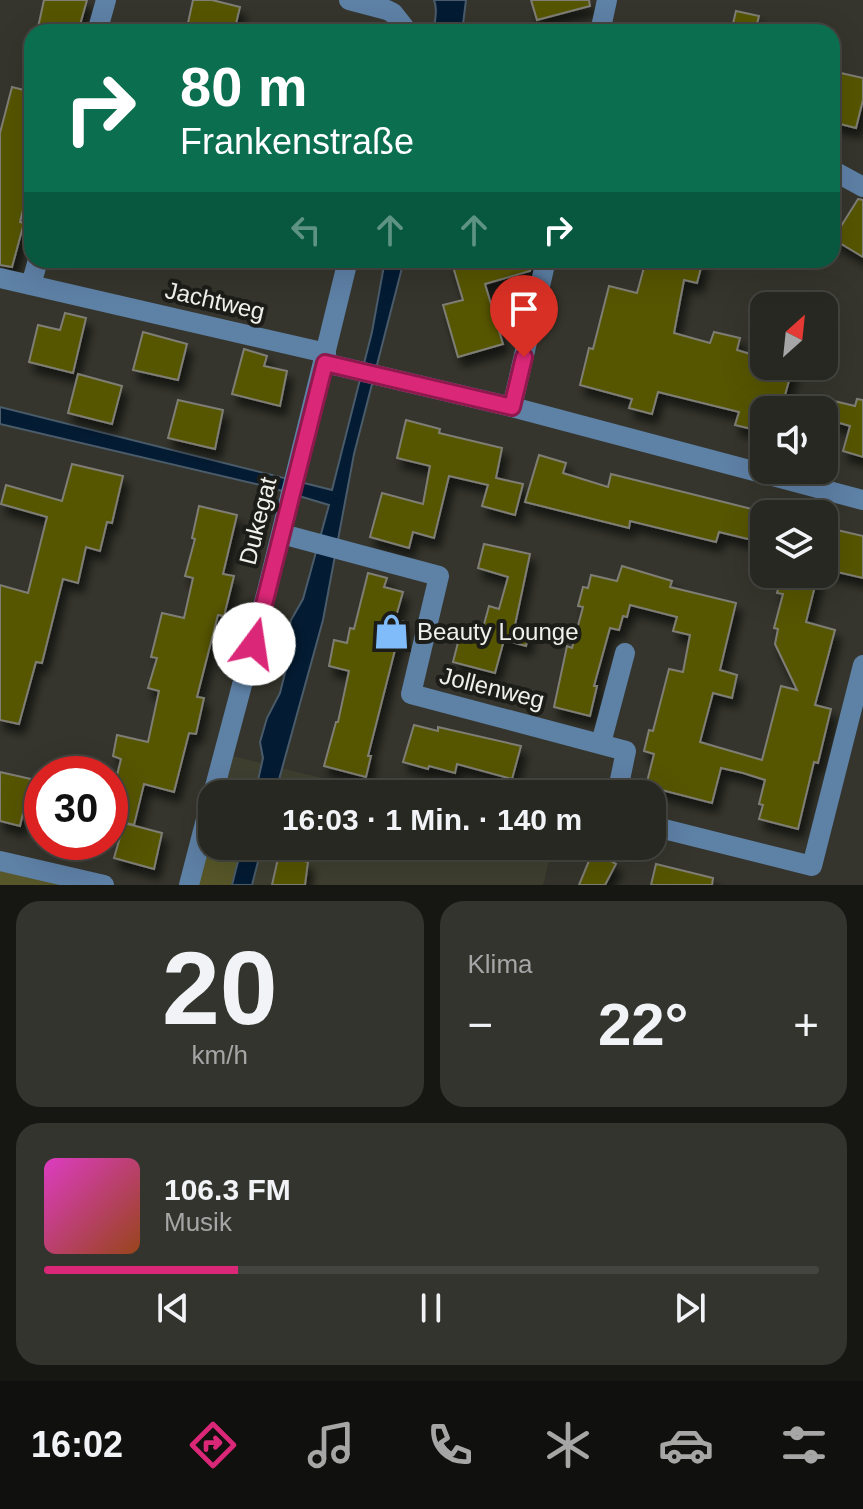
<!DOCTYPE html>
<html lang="de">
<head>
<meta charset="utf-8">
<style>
	body { margin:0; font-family:Helvetica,sans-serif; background:#34342f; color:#f1f3f6; height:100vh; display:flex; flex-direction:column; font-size:30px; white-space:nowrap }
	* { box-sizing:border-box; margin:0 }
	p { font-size:26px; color:#a5a6a5 }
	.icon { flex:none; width:44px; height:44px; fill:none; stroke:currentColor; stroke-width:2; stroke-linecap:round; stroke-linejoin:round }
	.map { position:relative; height:885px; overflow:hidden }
	.drawer { display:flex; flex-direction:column; gap:16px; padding:16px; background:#161613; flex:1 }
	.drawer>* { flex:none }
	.guide { position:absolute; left:24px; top:24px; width:816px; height:244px; border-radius:24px; box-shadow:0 8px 32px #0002,0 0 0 2px #444440; background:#0b6e4f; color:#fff; overflow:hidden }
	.needle { width:52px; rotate:27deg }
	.tools { position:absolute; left:750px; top:292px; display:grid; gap:16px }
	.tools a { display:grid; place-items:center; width:88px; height:88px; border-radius:16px; background:#282822; box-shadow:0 8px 32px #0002,0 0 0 2px #444440; font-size:40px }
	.speed { position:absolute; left:24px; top:756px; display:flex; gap:16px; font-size:40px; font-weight:700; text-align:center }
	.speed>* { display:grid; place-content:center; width:104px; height:104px; border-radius:50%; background:#282822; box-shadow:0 8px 32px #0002,0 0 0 2px #444440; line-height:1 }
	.speed .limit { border:12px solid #d22; background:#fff; color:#111 }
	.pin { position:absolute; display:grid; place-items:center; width:68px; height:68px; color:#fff; margin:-82px -34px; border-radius:50% 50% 50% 0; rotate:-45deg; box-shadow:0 0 8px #0007 }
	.pin .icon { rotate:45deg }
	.me { position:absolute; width:88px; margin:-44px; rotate:14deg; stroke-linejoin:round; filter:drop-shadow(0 0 6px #0008) }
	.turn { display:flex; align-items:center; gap:28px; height:168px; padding:0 24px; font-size:36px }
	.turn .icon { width:104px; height:104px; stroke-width:2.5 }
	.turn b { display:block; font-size:56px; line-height:68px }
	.lanes { display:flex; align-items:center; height:76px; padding:0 24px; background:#0003; justify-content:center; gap:40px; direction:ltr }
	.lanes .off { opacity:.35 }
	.big { font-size:60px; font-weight:700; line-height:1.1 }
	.drawer .tile { flex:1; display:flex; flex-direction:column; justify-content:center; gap:12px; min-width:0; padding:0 28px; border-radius:24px; background:#34342f }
	.drawer .dial { align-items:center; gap:0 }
	.dial b { font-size:104px; line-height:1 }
	.song { display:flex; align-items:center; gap:24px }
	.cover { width:96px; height:96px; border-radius:12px; background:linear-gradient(135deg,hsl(310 70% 55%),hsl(20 70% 35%)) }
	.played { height:8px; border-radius:4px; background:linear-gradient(90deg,#db2777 25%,#444440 25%) }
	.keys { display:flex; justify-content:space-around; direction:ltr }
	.heat { display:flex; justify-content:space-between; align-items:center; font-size:44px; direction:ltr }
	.drawer .tiles { flex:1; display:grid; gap:16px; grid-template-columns:1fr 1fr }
	.tile:last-child { grid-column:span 2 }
	.trip { position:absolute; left:198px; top:780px; width:468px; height:80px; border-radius:24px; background:#282822; box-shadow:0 8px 32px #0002,0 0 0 2px #444440; font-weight:700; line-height:80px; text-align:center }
	.dock { display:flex; height:128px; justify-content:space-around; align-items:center; background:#10100e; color:#a5a6a5 }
	.dock .icon { width:56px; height:56px }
	.dock .selected { color:#db2777 }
	.dock b { font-size:36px; color:#f1f3f6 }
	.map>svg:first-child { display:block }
</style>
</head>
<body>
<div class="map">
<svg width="863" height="885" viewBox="0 0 863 885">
	<defs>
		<filter id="shadow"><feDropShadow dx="5" dy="9" stdDeviation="4" flood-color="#0009"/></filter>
	</defs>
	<rect width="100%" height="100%" fill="#35352d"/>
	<g fill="#3f3f30">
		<polygon points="224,754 387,794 213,794"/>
		<polygon points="212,846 553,846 543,885 189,885"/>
	</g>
	<g fill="#575729">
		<polygon points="212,796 212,846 242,846 232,885 189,885"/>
		<polygon points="0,861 104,885 0,885"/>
	</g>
	<g fill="#031b33" stroke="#4a5b6a" stroke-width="2">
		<path d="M434 0H466L462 32H435C433 20 439 12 434 0Z"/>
		<polygon points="385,260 404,260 354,454 323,620 275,794 255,794 263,758 260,742 267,718 280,693 290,653 288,635 291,620 303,599 329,505 269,487 0,424 0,407 332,490 372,332"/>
		<polygon points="242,846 262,846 252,885 232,885"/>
	</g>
	<g fill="#575501" stroke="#7e7e75" stroke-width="2" filter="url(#shadow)">
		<polygon points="44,0 87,0 78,32 37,32"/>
		<polygon points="193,0 212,0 240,7 234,32 186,32"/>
		<polygon points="531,0 589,0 590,6 537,20"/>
		<polygon points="736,11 759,16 755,32 731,32"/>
		<polygon points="832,71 863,78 863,100 856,128 832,122"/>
		<polygon points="12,87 32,92 32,174 20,222 24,223 12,267 0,265 0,133"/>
		<polygon points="858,199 863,200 863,257 833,239"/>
		<polygon points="451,260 533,260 530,271 485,284 503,344 458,357 443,305 463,300"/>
		<polygon points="646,260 703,260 697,283 684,280 674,333 710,343 714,332 740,338 737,350 764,358 764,366 793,366 781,410 764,410 764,432 735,425 739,412 658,392 652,414 629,408 632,399 580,385 589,348 593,349 609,286 637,293"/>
		<polygon points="65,313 86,318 73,373 29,362 38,325 60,330"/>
		<polygon points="143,332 187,344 178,380 133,370"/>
		<polygon points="244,349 267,356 264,366 287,371 280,406 232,394"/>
		<polygon points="78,374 122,386 112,424 68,413"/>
		<polygon points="857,399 863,400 863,457 843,451 850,426 829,420 834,401 855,406"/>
		<polygon points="178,400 223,410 215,449 168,438"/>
		<polygon points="406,420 440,429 439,433 502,448 496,478 523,484 515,515 482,506 488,485 449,476 434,538 413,532 409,548 370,537 382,493 423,504 430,466 397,458"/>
		<polygon points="539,455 566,463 563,473 608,487 611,474 764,512 764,543 719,532 716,542 630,521 629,528 525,502"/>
		<polygon points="72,464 123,476 112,523 107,522 100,551 86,547 78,583 63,579 42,663 36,662 19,724 0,720 0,585 28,593 47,517 1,504 6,485 62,501"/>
		<polygon points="199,506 237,515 223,574 234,576 224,616 218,615 197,697 204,698 196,734 189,733 174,792 144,784 134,825 114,820 120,793 113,791 121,759 113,756 117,735 148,742 159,691 148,688 157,658 151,657 162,613 184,618 193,578 185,576 195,539 192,538"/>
		<polygon points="824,527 863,536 863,578 824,569"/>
		<polygon points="484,544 530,554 515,625 530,628 526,646 504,640 495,673 453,662 462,627 482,632 489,606 499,609 508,577 478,568"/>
		<polygon points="622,566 672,581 670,587 736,603 720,670 737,675 732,698 713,693 700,742 762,760 781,686 797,690 775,644 778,629 774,628 783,594 777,593 782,574 818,574 806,622 835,630 815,705 831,709 818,763 814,762 798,829 759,819 763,805 759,804 765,780 743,773 721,768 712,803 646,786 654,754 644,751 649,730 653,731 669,669 683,672 690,635 673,631 677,617 630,605 627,617 623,616 619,630 610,628 594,686 597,686 590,716 554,707 567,646 572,648 583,607 578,606 583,587 588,588 591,575 617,581"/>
		<polygon points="368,573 387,578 384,587 403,592 395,620 404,622 398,647 396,646 368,756 371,756 366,777 324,766 336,722 338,722 349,671 329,666 334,640 347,643 350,628 354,629"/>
		<polygon points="414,725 438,731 438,727 521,746 512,779 457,764 455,773 429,766 428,769 403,762"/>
		<polygon points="0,772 31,779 20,826 0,821"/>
		<polygon points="124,823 162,833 154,869 114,858"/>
		<polygon points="593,851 616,864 605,885 579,885"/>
		<polygon points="279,854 308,862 305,885 272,885"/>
		<polygon points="656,864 713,878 712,885 651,885"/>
	</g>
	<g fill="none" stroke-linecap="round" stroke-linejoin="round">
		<g stroke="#5e81a6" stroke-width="20">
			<polyline points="349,0 387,10 393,13 404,27 402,32"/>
			<polyline points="97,32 106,0"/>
			<polyline points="600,32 607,0"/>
			<polyline points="832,170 863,187"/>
			<polyline points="0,278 326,353"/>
			<polyline points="31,285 38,260"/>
			<polyline points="325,363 512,407 863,500"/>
			<polyline points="512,407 546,260"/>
			<polyline points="282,534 439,576 411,694 626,751 617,794"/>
			<polyline points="601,743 625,653"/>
			<polyline points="213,794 267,591 348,260"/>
			<polyline points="652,826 812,866 863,665"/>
			<polyline points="0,861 104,885"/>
			<polyline points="189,885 212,796"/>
		</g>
	</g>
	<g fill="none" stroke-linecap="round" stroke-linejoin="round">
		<defs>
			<polyline id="route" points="254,644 325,363 512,407 524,357"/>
		</defs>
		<use href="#route" stroke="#8e194d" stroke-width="20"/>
		<use href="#route" stroke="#db2777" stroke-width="14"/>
	</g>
	<defs>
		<symbol id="shop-bare" viewBox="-9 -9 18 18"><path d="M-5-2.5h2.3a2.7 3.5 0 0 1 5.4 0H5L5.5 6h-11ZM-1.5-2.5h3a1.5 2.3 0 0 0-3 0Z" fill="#81bcfa" stroke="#1c1c19" stroke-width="2.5" paint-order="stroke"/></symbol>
	</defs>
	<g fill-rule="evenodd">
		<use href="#shop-bare" x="366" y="606" width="51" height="51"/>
	</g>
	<g text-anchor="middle" stroke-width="8" stroke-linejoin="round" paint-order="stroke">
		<g font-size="24" fill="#f1f1ec" stroke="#1c1c19">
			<text transform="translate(215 301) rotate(13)" y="8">Jachtweg</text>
			<text transform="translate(258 521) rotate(-76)" y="8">Dukegat</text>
			<text transform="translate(492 688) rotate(14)" y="8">Jollenweg</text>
		</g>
		<g font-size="24" fill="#f1f1ec" stroke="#1c1c19" text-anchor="start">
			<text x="417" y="640">Beauty Lounge</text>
		</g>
	</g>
</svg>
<div class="tools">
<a><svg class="needle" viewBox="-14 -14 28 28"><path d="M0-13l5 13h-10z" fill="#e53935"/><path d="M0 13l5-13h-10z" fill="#a5a6a5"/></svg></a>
<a><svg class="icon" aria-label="sound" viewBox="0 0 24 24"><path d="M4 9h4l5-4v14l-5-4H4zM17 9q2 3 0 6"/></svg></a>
<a><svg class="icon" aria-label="layers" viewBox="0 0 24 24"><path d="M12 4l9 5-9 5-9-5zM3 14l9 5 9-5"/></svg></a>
</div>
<div class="speed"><div class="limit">30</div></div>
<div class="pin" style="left:524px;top:357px;background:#d93025"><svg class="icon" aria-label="arrive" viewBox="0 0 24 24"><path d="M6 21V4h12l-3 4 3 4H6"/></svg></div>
<svg class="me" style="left:254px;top:644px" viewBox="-20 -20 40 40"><circle r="19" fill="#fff"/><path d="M0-13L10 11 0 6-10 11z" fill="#db2777"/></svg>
<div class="trip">16:03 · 1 Min. · 140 m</div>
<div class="guide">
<div class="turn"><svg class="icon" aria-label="right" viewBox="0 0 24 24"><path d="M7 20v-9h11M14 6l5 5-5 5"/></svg><div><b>80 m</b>Frankenstraße</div></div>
<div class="lanes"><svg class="icon off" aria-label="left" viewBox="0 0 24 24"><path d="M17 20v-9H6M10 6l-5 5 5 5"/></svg><svg class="icon off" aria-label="ahead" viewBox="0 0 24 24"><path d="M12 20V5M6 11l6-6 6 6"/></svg><svg class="icon off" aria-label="ahead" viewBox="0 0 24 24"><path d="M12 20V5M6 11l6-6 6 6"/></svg><svg class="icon" aria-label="right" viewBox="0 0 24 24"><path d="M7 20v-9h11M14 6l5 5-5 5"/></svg></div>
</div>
</div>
<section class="drawer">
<div class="tiles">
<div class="tile dial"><b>20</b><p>km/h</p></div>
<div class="tile"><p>Klima</p>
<div class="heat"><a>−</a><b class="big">22°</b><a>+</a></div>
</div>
<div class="tile">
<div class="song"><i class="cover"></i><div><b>106.3 FM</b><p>Musik</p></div></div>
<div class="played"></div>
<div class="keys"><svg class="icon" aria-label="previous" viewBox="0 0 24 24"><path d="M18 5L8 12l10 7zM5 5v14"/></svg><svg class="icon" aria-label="pause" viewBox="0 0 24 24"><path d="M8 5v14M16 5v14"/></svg><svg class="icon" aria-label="next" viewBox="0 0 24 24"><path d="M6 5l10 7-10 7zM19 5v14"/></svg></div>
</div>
</div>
</section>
<nav class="dock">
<b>16:02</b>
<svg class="icon selected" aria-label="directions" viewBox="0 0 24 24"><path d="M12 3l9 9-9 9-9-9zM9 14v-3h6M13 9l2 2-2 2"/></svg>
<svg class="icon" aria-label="music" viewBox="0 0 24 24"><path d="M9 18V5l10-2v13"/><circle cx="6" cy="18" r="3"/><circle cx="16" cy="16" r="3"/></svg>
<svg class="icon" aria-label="phone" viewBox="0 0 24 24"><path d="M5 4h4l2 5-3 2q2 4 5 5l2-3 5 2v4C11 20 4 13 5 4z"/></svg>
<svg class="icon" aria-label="climate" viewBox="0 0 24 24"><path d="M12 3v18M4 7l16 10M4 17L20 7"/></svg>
<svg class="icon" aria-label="car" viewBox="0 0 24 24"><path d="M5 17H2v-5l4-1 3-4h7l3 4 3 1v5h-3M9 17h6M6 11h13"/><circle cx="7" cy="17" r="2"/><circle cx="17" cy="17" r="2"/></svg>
<svg class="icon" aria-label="filters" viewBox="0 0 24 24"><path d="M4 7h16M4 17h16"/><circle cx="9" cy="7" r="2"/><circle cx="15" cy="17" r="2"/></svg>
</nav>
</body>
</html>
